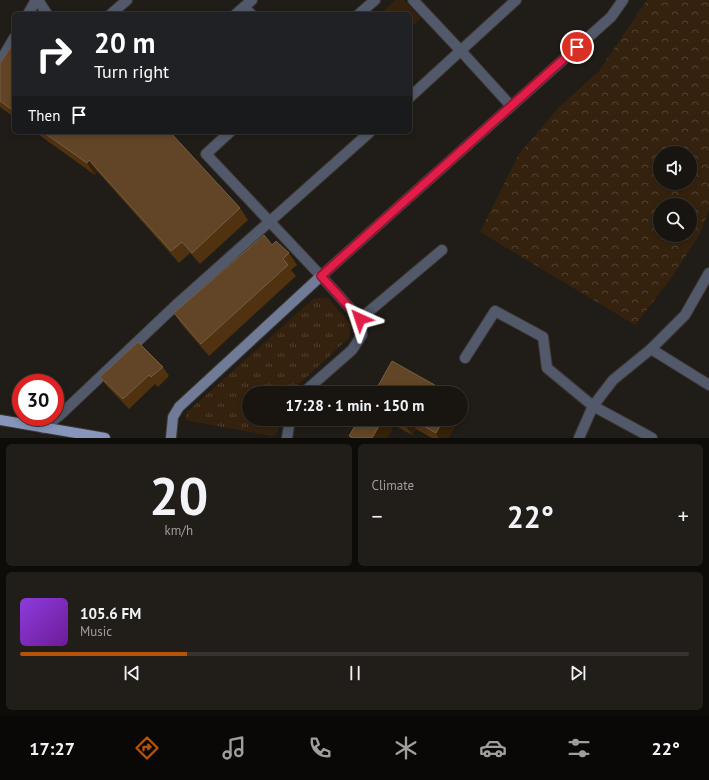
<!DOCTYPE html>
<html lang="en">
<head>
<meta charset="utf-8">
<style>
	body { margin:0; font-family:"PT Sans",sans-serif; background:#211e1a; color:#f1f3f6; height:100vh; display:flex; flex-direction:column; font-size:15px; white-space:nowrap }
	* { box-sizing:border-box; margin:0 }
	p { font-size:13px; color:#9f9f9f }
	.icon { flex:none; width:22px; height:22px; fill:none; stroke:currentColor; stroke-width:2; stroke-linecap:round; stroke-linejoin:round }
	.map { position:relative; height:438px; overflow:hidden }
	.sheet { display:flex; flex-direction:column; gap:6px; padding:6px; background:#0d0c09; flex:1 }
	.sheet>* { flex:none }
	.banner { position:absolute; left:12px; top:12px; width:400px; height:122px; border-radius:6px; box-shadow:0 2px 6px #0003,0 0 0 1px #363431; background:#202124; color:#fff; overflow:hidden }
	.tools { position:absolute; left:653px; top:146px; display:grid; gap:8px }
	.tools a { display:grid; place-items:center; width:44px; height:44px; border-radius:50%; background:#181511; box-shadow:0 2px 6px #0003,0 0 0 1px #363431; font-size:20px }
	.speed { position:absolute; left:12px; top:374px; display:flex; gap:8px; font-size:20px; font-weight:700; text-align:center }
	.speed>* { display:grid; place-content:center; width:52px; height:52px; border-radius:50%; background:#181511; box-shadow:0 2px 6px #0003,0 0 0 1px #363431; line-height:1 }
	.speed .limit { border:6px solid #d22; background:#fff; color:#111 }
	.pin { position:absolute; display:grid; place-items:center; width:34px; height:34px; color:#fff; margin:-17px; border:2px solid #fff; border-radius:50%; box-shadow:0 1px 4px #0007 }
	.me { position:absolute; width:44px; margin:-22px; rotate:318deg; stroke-linejoin:round; filter:drop-shadow(0 0 3px #0008) }
	.turn { display:flex; align-items:center; gap:14px; height:84px; padding:0 16px; font-size:18px }
	.turn .icon { width:52px; height:52px; stroke-width:2.5 }
	.turn b { display:block; font-size:28px; line-height:34px }
	.then { display:flex; align-items:center; height:38px; padding:0 16px; background:#0003; gap:8px; font-size:15px }
	.big { font-size:30px; font-weight:600; line-height:1.1 }
	.sheet .tile { flex:1; display:flex; flex-direction:column; justify-content:center; gap:6px; min-width:0; padding:0 14px; border-radius:6px; background:#211e1a }
	.sheet .dial { align-items:center; gap:0 }
	.dial b { font-size:52px; line-height:1 }
	.song { display:flex; align-items:center; gap:12px }
	.cover { width:48px; height:48px; border-radius:6px; background:linear-gradient(135deg,hsl(270 70% 55%),hsl(280 70% 35%)) }
	.played { height:4px; border-radius:2px; background:linear-gradient(90deg,#b45309 25%,#363431 25%) }
	.keys { display:flex; justify-content:space-around; direction:ltr }
	.heat { display:flex; justify-content:space-between; align-items:center; font-size:22px; direction:ltr }
	.sheet .tiles { flex:1; display:grid; gap:6px; grid-template-columns:1fr 1fr }
	.tile:last-child { grid-column:span 2 }
	.trip { position:absolute; left:242px; top:386px; width:226px; height:40px; border-radius:20px; background:#181511; box-shadow:0 2px 6px #0003,0 0 0 1px #363431; font-weight:600; line-height:40px; text-align:center }
	.menu { display:flex; height:64px; justify-content:space-around; align-items:center; background:#0a0807; color:#9f9f9f }
	.menu .icon { width:28px; height:28px }
	.menu .active { color:#b45309 }
	.menu b { font-size:18px; color:#f1f3f6 }
	.map>svg:first-child { display:block }
</style>
</head>
<body>
<div class="map">
<svg width="709" height="438" viewBox="0 0 709 438">
	<defs>
		<pattern id="grass-tufts" width="24" height="20" patternUnits="userSpaceOnUse"><rect width="24" height="20" fill="#35220e"/><path d="M3 7l-1-3M5 7V3M7 7l1-3M15 17l-1-3M17 17v-4M19 17l1-3" fill="none" stroke="#524231"/></pattern>
		<pattern id="forest-crowns" width="20" height="18" patternUnits="userSpaceOnUse"><rect width="20" height="18" fill="#35220e"/><path d="M2 6a3 3 0 1 1 6 0M12 15a3 3 0 1 1 6 0" fill="none" stroke="#524231"/></pattern>
	</defs>
	<rect width="100%" height="100%" fill="#201c17"/>
	<polygon fill="url(#grass-tufts)" points="327,297 351,325 349,338 289,393 249,393 249,419 280,419 278,432 272,436 185,420 187,412 313,299"/>
	<path fill="url(#forest-crowns)" fill-rule="evenodd" d="M647 0H709V209L700 234 672 277 635 325 480 232 519 154 559 107 599 71ZM660 153H690V183H660ZM660 205H690V235H660Z"/>
	<polygon fill="#35220e" points="395,0 404,0 421,18 410,29 410,14 380,14"/>
	<g fill="none" stroke-linecap="round" stroke-linejoin="round">
		<defs>
			<g id="street">
				<polyline points="38,0 47,14"/>
				<polyline points="413,0 461,51 511,106"/>
				<polyline points="244,7 251,14"/>
				<polyline points="28,14 36,0"/>
				<polyline points="111,14 127,0"/>
				<polyline points="236,14 252,0"/>
				<polyline points="359,14 375,0"/>
				<polyline points="0,62 14,38"/>
				<polyline points="410,97 516,0"/>
				<polyline points="230,132 206,154 321,276 360,319 362,335 352,350 303,393"/>
				<polyline points="321,276 611,17 623,0"/>
				<polyline points="360,319 442,250"/>
				<polyline points="651,349 709,385"/>
				<polyline points="465,358 495,311 543,337 547,368 593,406 652,438"/>
				<polyline points="43,428 59,416 176,305 370,132"/>
				<polyline points="287,438 290,419"/>
				<polyline points="579,438 593,406 613,380 651,349 685,315 709,273"/>
			</g>
			<polyline id="secondary" points="171,438 173,417 179,407 321,276"/>
			<polyline id="primary" points="0,420 105,438"/>
		</defs>
		<use href="#street" stroke="#3c3833" stroke-width="12"/>
		<use href="#secondary" stroke="#3c3833" stroke-width="12"/>
		<use href="#primary" stroke="#3c3833" stroke-width="12"/>
		<use href="#street" stroke="#52596b" stroke-width="10"/>
		<use href="#secondary" stroke="#707b98" stroke-width="10"/>
		<use href="#primary" stroke="#8795bc" stroke-width="10"/>
	</g>
	<g fill="#503210">
		<polygon points="14,43 14,117 0,107 0,63"/>
		<polygon points="35,132 170,132 240,208 248,220 200,264 190,253 179,263 97,171 95,175"/>
		<polygon points="272,245 289,253 297,265 291,270 296,276 209,356 182,325 174,313"/>
		<polygon points="163,367 169,376 158,387 155,384 129,409 107,386 100,377"/>
		<polygon points="359,419 459,419 448,438 432,438 416,429 412,435 394,425 387,438 351,438 349,436"/>
	</g>
	<g fill="#362109">
		<polygon points="89,160 97,171 95,175 87,163"/>
		<polygon points="461,404 465,409 461,416"/>
		<polygon points="383,419 390,419 394,425 387,438 372,438"/>
		<polygon points="407,419 409,419 416,429 412,435 404,424"/>
		<polygon points="444,419 459,419 448,438 439,438 436,433"/>
	</g>
	<g fill="#614526" stroke="#765e44">
		<polygon points="14,43 14,111 0,101 0,63"/>
		<polygon points="43,132 170,132 240,208 192,253 182,242 171,251 89,160 87,163"/>
		<polygon points="264,235 272,245 276,241 289,253 283,259 288,265 201,344 174,313"/>
		<polygon points="138,342 163,367 151,377 149,375 123,399 100,377"/>
		<polygon points="392,361 449,393 374,393"/>
		<polygon points="359,419 383,419 372,438 353,438 349,436"/>
		<polygon points="396,419 407,419 404,424"/>
		<polygon points="411,419 444,419 436,433"/>
	</g>
	<g fill="none" stroke-linecap="round" stroke-linejoin="round">
		<defs>
			<polyline id="route" points="360,319 321,276 577,47"/>
		</defs>
		<use href="#route" stroke="#92132f" stroke-width="10"/>
		<use href="#route" stroke="#e11d48" stroke-width="7"/>
	</g>
</svg>
<div class="tools">
<a><svg class="icon" aria-label="sound" viewBox="0 0 24 24"><path d="M4 9h4l5-4v14l-5-4H4zM17 9q2 3 0 6"/></svg></a>
<a><svg class="icon" aria-label="search" viewBox="0 0 24 24"><circle cx="10" cy="10" r="6"/><path d="M15 15l6 6"/></svg></a>
</div>
<div class="speed"><div class="limit">30</div></div>
<div class="pin" style="left:577px;top:47px;background:#d93025"><svg class="icon" aria-label="arrive" viewBox="0 0 24 24"><path d="M6 21V4h12l-3 4 3 4H6"/></svg></div>
<svg class="me" style="left:360px;top:319px" viewBox="-20 -20 40 40"><path d="M0-17L14 15 0 8-14 15z" fill="#e11d48" stroke="#fff" stroke-width="4"/></svg>
<div class="trip">17:28 · 1 min · 150 m</div>
<div class="banner">
<div class="turn"><svg class="icon" aria-label="right" viewBox="0 0 24 24"><path d="M7 20v-9h11M14 6l5 5-5 5"/></svg><div><b>20 m</b>Turn right</div></div>
<div class="then">Then<svg class="icon" aria-label="arrive" viewBox="0 0 24 24"><path d="M6 21V4h12l-3 4 3 4H6"/></svg></div>
</div>
</div>
<section class="sheet">
<div class="tiles">
<div class="tile dial"><b>20</b><p>km/h</p></div>
<div class="tile"><p>Climate</p>
<div class="heat"><a>−</a><b class="big">22°</b><a>+</a></div>
</div>
<div class="tile">
<div class="song"><i class="cover"></i><div><b>105.6 FM</b><p>Music</p></div></div>
<div class="played"></div>
<div class="keys"><svg class="icon" aria-label="previous" viewBox="0 0 24 24"><path d="M18 5L8 12l10 7zM5 5v14"/></svg><svg class="icon" aria-label="pause" viewBox="0 0 24 24"><path d="M8 5v14M16 5v14"/></svg><svg class="icon" aria-label="next" viewBox="0 0 24 24"><path d="M6 5l10 7-10 7zM19 5v14"/></svg></div>
</div>
</div>
</section>
<nav class="menu">
<b>17:27</b>
<svg class="icon active" aria-label="directions" viewBox="0 0 24 24"><path d="M12 3l9 9-9 9-9-9zM9 14v-3h6M13 9l2 2-2 2"/></svg>
<svg class="icon" aria-label="music" viewBox="0 0 24 24"><path d="M9 18V5l10-2v13"/><circle cx="6" cy="18" r="3"/><circle cx="16" cy="16" r="3"/></svg>
<svg class="icon" aria-label="phone" viewBox="0 0 24 24"><path d="M5 4h4l2 5-3 2q2 4 5 5l2-3 5 2v4C11 20 4 13 5 4z"/></svg>
<svg class="icon" aria-label="climate" viewBox="0 0 24 24"><path d="M12 3v18M4 7l16 10M4 17L20 7"/></svg>
<svg class="icon" aria-label="car" viewBox="0 0 24 24"><path d="M5 17H2v-5l4-1 3-4h7l3 4 3 1v5h-3M9 17h6M6 11h13"/><circle cx="7" cy="17" r="2"/><circle cx="17" cy="17" r="2"/></svg>
<svg class="icon" aria-label="filters" viewBox="0 0 24 24"><path d="M4 7h16M4 17h16"/><circle cx="9" cy="7" r="2"/><circle cx="15" cy="17" r="2"/></svg>
<b>22°</b>
</nav>
</body>
</html>
